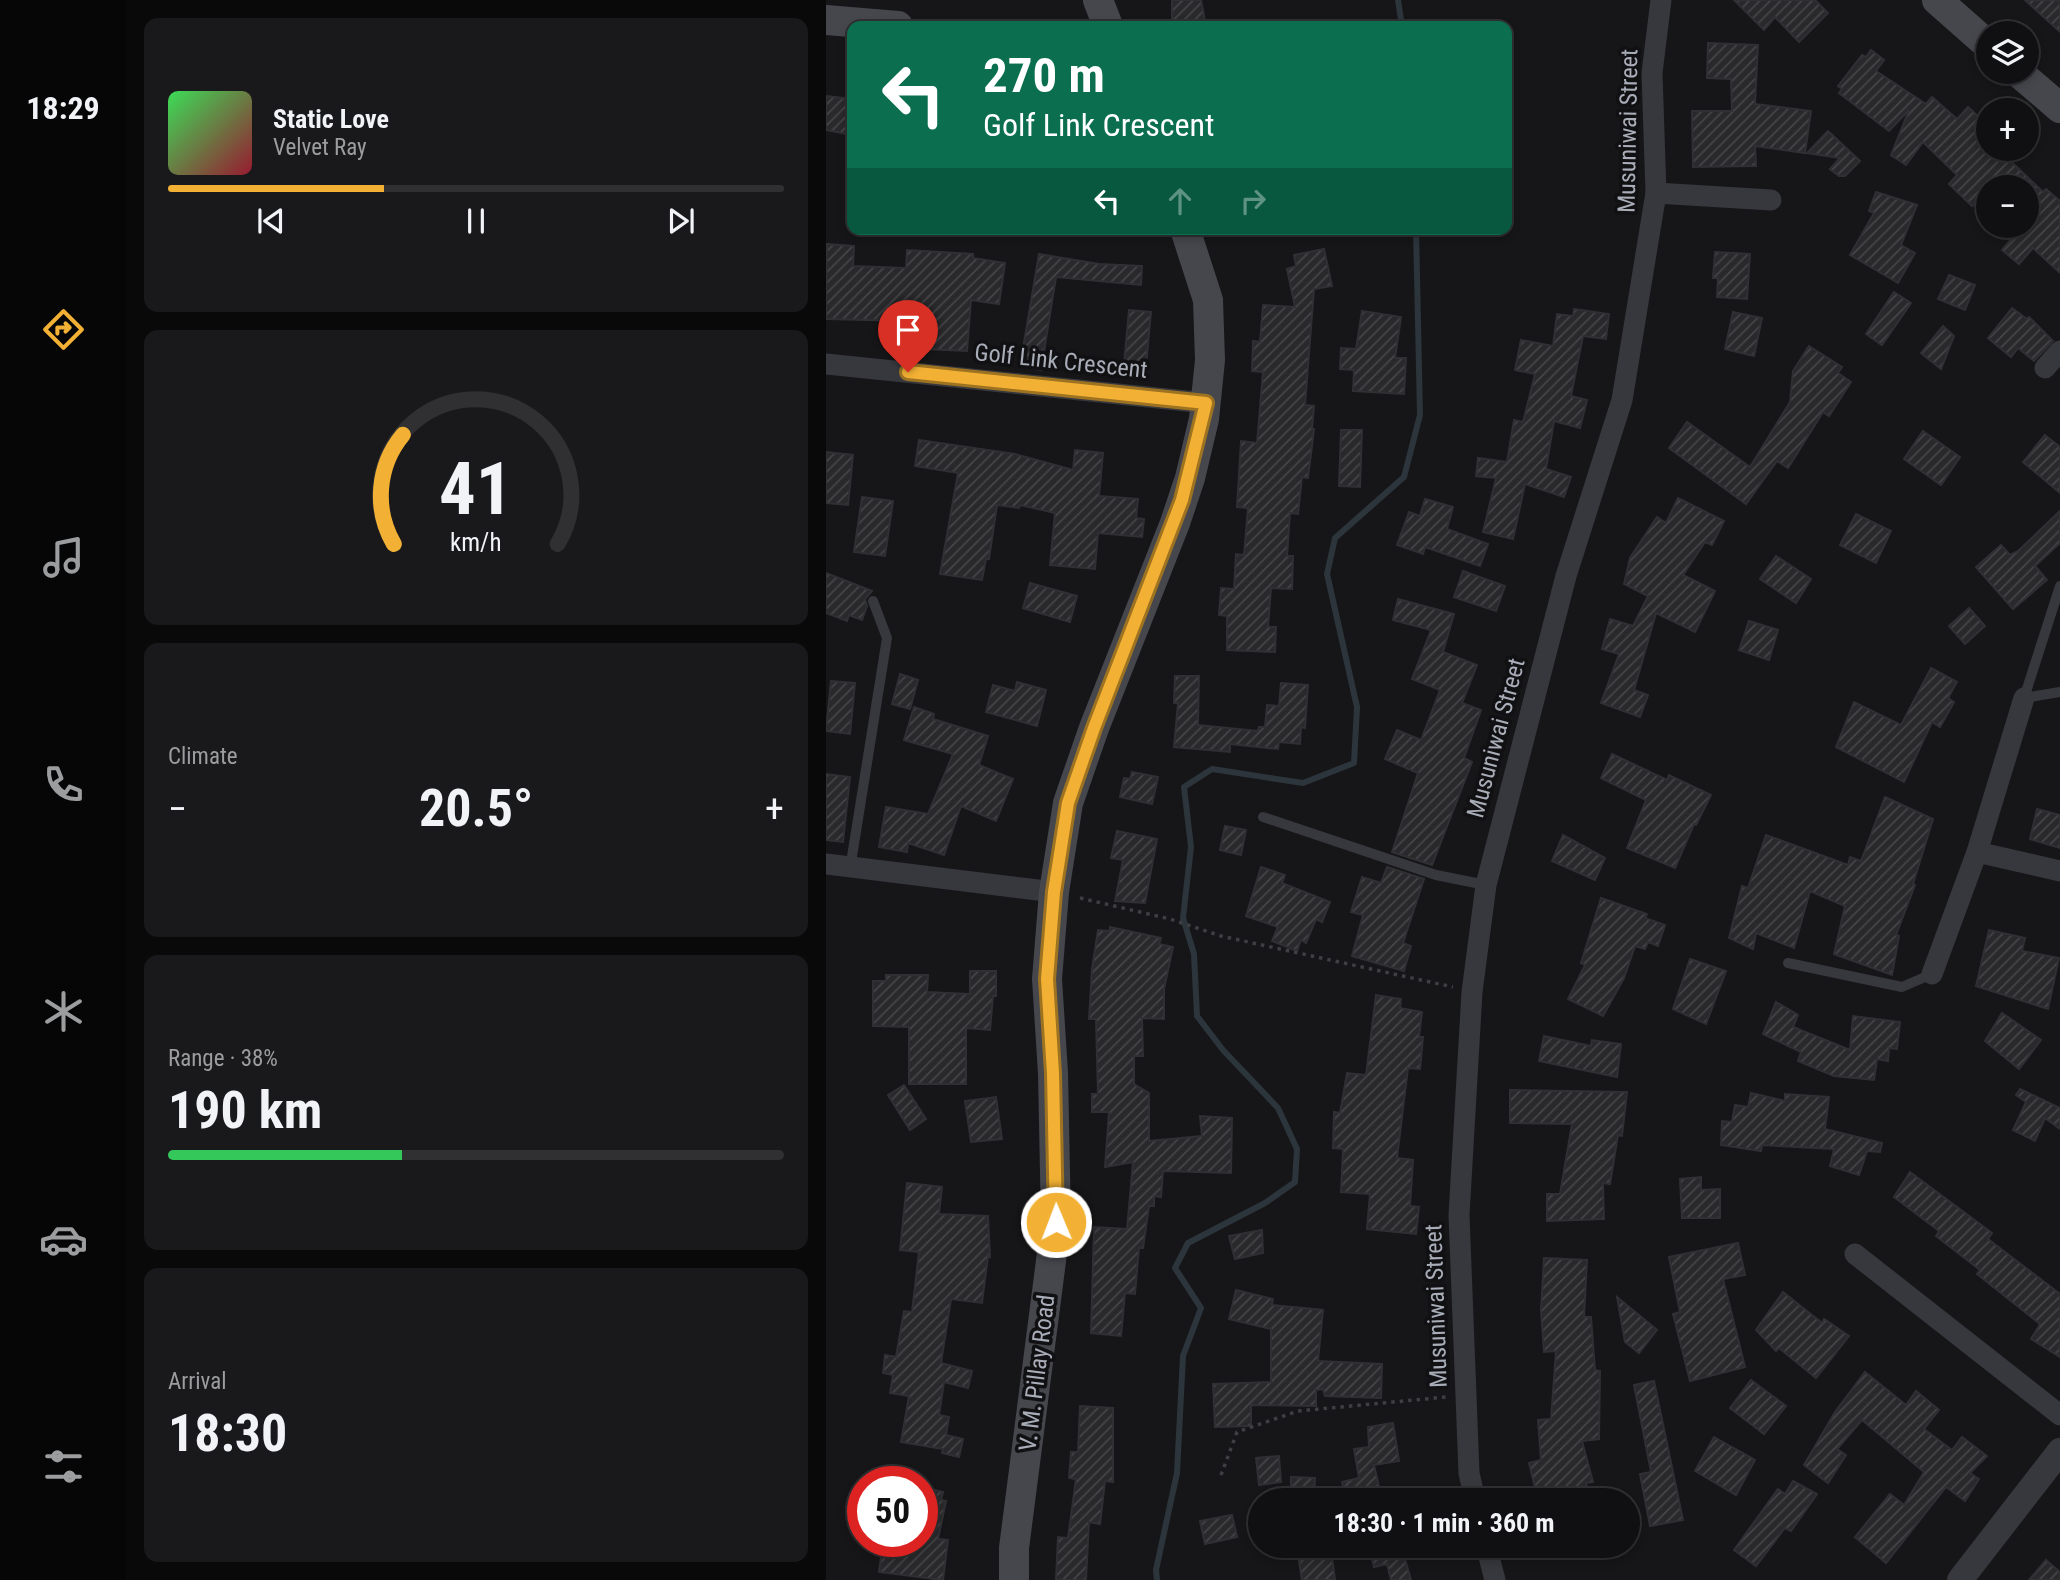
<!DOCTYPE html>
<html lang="en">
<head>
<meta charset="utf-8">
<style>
	body { margin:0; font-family:"Roboto Condensed",sans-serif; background:#19191b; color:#f1f3f6; height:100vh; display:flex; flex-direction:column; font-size:26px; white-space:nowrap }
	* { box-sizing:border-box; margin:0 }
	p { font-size:23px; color:#9c9d9f }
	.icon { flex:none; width:38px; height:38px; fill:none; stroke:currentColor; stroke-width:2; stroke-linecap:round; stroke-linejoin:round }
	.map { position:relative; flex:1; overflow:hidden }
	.side { display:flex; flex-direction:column; gap:18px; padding:18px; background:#09090a; width:700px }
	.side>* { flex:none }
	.top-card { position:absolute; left:21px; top:21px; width:665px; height:214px; border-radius:14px; box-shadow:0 4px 10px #0003,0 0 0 2px #303032; background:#0b6e4f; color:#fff; overflow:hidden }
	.controls { position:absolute; left:1150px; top:21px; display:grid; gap:14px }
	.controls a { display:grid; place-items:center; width:63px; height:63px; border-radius:50%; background:#101012; box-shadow:0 4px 10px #0003,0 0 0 2px #303032; font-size:35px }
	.speed { position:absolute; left:21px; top:1466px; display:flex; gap:14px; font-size:35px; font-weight:700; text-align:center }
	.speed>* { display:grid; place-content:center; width:91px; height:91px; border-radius:50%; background:#101012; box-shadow:0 4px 10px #0003,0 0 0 2px #303032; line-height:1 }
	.speed .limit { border:10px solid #d22; background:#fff; color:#111 }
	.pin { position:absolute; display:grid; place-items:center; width:60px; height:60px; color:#fff; margin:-72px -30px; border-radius:50% 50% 50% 0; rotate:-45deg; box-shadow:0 0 7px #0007 }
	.pin .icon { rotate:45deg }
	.me { position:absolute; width:77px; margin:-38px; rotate:359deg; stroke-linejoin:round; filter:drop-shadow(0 0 5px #0008) }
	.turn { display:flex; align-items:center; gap:24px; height:147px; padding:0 21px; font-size:32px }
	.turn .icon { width:91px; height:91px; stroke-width:2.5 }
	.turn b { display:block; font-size:49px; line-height:60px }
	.lanes { display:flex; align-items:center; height:66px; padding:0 21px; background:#0003; justify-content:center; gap:35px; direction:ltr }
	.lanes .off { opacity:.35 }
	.big { font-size:52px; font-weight:700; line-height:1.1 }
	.side .widget { flex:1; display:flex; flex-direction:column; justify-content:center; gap:10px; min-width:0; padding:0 24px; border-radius:14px; background:#19191b }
	.side .dial { align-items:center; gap:0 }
	.dial svg { height:182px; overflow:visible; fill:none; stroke:#303032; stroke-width:7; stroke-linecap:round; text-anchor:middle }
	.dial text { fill:#f1f3f6; stroke:none }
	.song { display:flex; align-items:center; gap:21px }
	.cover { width:84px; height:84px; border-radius:10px; background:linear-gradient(135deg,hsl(130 70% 55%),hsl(350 70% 35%)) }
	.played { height:7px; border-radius:4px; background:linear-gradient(90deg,#f2b134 35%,#303032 35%) }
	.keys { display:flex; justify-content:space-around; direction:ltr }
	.heat { display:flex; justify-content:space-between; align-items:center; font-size:38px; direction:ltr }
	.charge { height:10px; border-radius:5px; background:linear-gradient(90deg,#34c759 38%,#303032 0) }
	.trip { position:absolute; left:422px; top:1488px; width:392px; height:70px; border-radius:35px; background:#101012; box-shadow:0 4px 10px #0003,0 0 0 2px #303032; font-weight:700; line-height:70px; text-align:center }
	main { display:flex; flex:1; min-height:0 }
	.tab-bar { display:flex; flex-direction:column; width:126px; justify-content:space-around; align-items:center; background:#060607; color:#9c9d9f }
	.tab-bar .icon { width:49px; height:49px }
	.tab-bar .selected { color:#f2b134 }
	.tab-bar b { font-size:32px; color:#f1f3f6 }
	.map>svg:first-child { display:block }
</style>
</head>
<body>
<main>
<nav class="tab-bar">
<b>18:29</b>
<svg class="icon selected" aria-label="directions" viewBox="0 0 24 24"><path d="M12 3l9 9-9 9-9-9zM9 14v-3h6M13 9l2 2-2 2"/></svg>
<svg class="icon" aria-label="music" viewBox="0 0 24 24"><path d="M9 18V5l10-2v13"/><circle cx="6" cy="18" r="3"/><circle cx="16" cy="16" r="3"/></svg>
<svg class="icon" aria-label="phone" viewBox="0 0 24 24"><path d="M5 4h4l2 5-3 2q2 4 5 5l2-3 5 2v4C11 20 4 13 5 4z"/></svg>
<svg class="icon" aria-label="climate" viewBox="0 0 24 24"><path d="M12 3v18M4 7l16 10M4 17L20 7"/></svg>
<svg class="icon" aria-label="car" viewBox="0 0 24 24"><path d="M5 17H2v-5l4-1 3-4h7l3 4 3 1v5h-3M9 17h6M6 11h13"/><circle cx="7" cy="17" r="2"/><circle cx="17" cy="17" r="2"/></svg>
<svg class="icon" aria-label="filters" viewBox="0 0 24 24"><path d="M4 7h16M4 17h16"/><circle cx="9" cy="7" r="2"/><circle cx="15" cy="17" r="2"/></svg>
</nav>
<section class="side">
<div class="widget">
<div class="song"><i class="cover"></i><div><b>Static Love</b><p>Velvet Ray</p></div></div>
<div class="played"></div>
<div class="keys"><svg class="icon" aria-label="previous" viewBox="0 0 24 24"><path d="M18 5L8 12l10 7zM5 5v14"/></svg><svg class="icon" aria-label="pause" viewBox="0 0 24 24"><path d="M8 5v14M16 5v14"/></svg><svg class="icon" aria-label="next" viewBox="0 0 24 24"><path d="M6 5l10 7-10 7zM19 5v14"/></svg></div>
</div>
<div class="widget dial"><svg viewBox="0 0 100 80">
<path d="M14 69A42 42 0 1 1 86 69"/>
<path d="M14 69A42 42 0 0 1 18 21" stroke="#f2b134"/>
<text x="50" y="56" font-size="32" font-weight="700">41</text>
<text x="50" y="72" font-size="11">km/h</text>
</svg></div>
<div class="widget"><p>Climate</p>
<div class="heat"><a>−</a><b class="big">20.5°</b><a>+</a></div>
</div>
<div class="widget"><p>Range · 38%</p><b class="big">190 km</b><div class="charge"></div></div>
<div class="widget"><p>Arrival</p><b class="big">18:30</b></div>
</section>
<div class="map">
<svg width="1234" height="1580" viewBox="0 0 1234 1580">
	<defs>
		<pattern id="building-hatch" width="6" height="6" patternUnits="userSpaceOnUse" patternTransform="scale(1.75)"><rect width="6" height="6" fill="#29292c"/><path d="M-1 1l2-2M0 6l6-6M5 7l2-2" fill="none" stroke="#454548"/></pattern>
	</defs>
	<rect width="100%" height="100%" fill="#161618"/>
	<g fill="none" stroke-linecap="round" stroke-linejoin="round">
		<g stroke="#2c353c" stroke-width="6">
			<polyline points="572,0 576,26"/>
			<polyline points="331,1580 330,1570 351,1473 357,1356 375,1308 349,1268 362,1243 439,1203 469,1182 471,1149 452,1108 397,1050 371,1016 368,954 357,918 365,847 358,787 386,769 477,783 528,763 531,707 501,574 509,538 578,477 594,415 590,229"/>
		</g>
	</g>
	<g fill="url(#building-hatch)" stroke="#303034" stroke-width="2">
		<polygon points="346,0 375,0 380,26 346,26"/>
		<polygon points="908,0 989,0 1002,13 973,42 949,17 938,30"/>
		<polygon points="1199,0 1234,0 1234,32"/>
		<polygon points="882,43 932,45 929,104 985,111 979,153 929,146 930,166 867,167 866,111 906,111 905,79 881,78"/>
		<polygon points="1045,50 1058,60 1050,71 1100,104 1106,97 1131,119 1142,107 1157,121 1152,125 1162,139 1162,149 1172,149 1217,192 1220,189 1234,201 1234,273 1207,248 1193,264 1176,250 1188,236 1178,226 1200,226 1200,187 1162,187 1162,210 1152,200 1146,206 1123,184 1131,175 1097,142 1080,165 1065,155 1083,110 1063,131 1013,93 1016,89 1012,86 1036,55 1040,57"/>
		<polygon points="0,96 26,99 26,135 0,130"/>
		<polygon points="1002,131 1034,161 1019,176 1013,176 1004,169 1014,158 981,153"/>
		<polygon points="1050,192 1091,205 1075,245 1089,253 1072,283 1024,255 1048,213 1043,211"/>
		<polygon points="1,244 28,246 27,266 80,268 81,250 147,254 147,258 179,263 173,304 145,300 141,351 98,349 98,356 77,355 80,321 0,319"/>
		<polygon points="498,249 506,286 488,289 479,405 488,406 486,429 488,429 482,478 476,477 472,514 464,513 461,556 467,556 466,589 445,588 442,627 450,627 449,652 401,650 401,616 393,615 395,588 408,589 410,554 418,555 422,508 411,507 415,441 431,443 437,372 426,371 427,341 434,342 437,305 469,307 461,269 470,266 468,255"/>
		<polygon points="889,252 924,254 921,299 891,297 892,278 887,278"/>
		<polygon points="213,254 273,264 316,266 315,285 230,277 215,370 194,366"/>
		<polygon points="1123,275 1149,285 1139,310 1112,299"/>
		<polygon points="1068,292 1085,303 1056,345 1040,334"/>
		<polygon points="1186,308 1201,319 1203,317 1227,341 1208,361 1192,348 1185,357 1162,338"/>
		<polygon points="748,309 783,314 780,339 757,336 745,396 761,400 754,428 728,421 720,469 745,477 738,497 699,484 687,539 657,532 670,478 650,476 652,458 681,462 688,420 697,422 709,374 689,370 695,340 727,346 731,314 747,316"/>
		<polygon points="303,310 325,312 319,377 297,375"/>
		<polygon points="536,311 575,317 569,358 580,358 578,394 527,391 528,370 514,369 515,348 530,349"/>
		<polygon points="907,312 936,318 928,356 899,349"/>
		<polygon points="1117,326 1128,336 1115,369 1095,353"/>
		<polygon points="983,346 1016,367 1012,373 1025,382 1003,416 997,412 962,468 951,461 920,504 843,448 861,422 924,467 964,402 967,371"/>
		<polygon points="515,430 536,430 534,487 513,486"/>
		<polygon points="1097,431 1134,457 1115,485 1078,459"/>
		<polygon points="1219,435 1234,447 1234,493 1197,462"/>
		<polygon points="93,440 189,454 247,470 249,450 277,453 273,496 312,499 310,518 318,519 316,537 272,533 269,569 224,565 229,513 194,505 193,508 171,505 163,559 160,559 156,580 114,574 132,473 89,466"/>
		<polygon points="0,452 27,455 22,505 0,503"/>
		<polygon points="36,497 67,501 59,556 28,552"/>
		<polygon points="852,498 898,521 886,545 879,542 857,575 889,591 869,632 830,613 808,690 822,695 814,717 775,703 793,654 776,649 784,619 807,626 822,596 798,584 804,558 831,517 840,523"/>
		<polygon points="599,499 627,507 621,529 662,544 654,566 599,547 597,554 571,545 583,512 594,516"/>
		<polygon points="1234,511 1234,543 1209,566 1221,580 1187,609 1150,567 1175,545 1184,555 1192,551"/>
		<polygon points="1030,514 1065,531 1050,563 1014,545"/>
		<polygon points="950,556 985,579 970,603 934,579"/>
		<polygon points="637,571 679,586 670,611 628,597"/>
		<polygon points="0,573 46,591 39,599 41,606 36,620 23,615 21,621 0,613"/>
		<polygon points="204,583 251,596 244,622 197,608"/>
		<polygon points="572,599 628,614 617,652 651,665 636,703 655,710 638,758 646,762 606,865 566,852 592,773 559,759 571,730 595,740 614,690 586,679 605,630 567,620"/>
		<polygon points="1143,608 1159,626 1139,644 1123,626"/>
		<polygon points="923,621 952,630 943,660 913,650"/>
		<polygon points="1105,668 1131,682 1122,698 1128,702 1114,727 1106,722 1078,782 1010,747 1028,702 1075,725"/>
		<polygon points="74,674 92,680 84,709 66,704"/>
		<polygon points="349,676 373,676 372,725 432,731 433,727 439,727 441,705 453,706 455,683 482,685 479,728 475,727 474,744 453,742 452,749 404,744 404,752 348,747 352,703 348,703"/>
		<polygon points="5,681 29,683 24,734 0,731"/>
		<polygon points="191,682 220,690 211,726 160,712 167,685 189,691"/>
		<polygon points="88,707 108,714 107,719 162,736 153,765 187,779 170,821 135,806 118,855 82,843 81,852 53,847 60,807 102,814 127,754 78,740"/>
		<polygon points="786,754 841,780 843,775 885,795 870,825 868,824 849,868 801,848 820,800 775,778"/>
		<polygon points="306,772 332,777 326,804 294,797 298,778 304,779"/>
		<polygon points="0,774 24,777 17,842 0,840"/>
		<polygon points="1059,797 1107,819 1087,884 1089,885 1070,935 1073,936 1066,975 1008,954 1019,906 984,891 968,948 930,933 927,949 903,938 916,886 922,888 940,835 1022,865 1024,857 1035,861"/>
		<polygon points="1211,809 1234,815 1234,848 1204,839"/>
		<polygon points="399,826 420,830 415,855 394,850"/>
		<polygon points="291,831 331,839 319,903 289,901 297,860 285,858"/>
		<polygon points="737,835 779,858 769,880 726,861"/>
		<polygon points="435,867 459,875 456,883 504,902 496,922 490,919 480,943 475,940 471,951 446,941 452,927 420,916"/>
		<polygon points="561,867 598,879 577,943 585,946 578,971 526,956 537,915 525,912 536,877 555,883"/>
		<polygon points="775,898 821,914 819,918 839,925 832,946 822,942 819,949 809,946 798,978 777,1016 742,999 759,965 755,963"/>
		<polygon points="284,927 335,938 333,944 347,947 338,989 338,1019 316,1018 317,1056 308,1056 308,1084 323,1093 323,1141 376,1136 374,1116 406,1118 405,1173 337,1171 335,1197 328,1196 328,1206 323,1206 317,1248 313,1248 309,1294 299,1293 295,1336 265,1333 268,1227 301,1229 307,1162 279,1167 283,1112 266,1112 266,1094 272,1094 270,1019 263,1019 266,969 272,930 284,931"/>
		<polygon points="1163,930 1199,938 1196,951 1233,958 1222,1009 1150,986"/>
		<polygon points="864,959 900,971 880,1024 847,1009"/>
		<polygon points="144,971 170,971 170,996 167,996 164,1030 140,1028 140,1084 83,1084 83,1027 47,1026 47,981 60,981 60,975 102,975 101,992 144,994"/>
		<polygon points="550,995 575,999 574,1008 596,1012 593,1037 597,1037 594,1069 582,1068 571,1158 587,1160 584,1206 593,1207 590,1234 541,1229 544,1194 515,1192 517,1149 507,1148 508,1112 514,1113 521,1073 540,1075"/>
		<polygon points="950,1002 972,1015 967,1027 1024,1050 1027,1016 1074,1022 1071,1049 1063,1048 1062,1061 1051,1059 1048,1080 1008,1076 972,1061 975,1052 937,1034"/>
		<polygon points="1176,1013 1215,1040 1193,1069 1159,1041"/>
		<polygon points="718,1036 765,1046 766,1040 795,1044 791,1077 713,1061"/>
		<polygon points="78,1085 100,1119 84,1130 62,1095"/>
		<polygon points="1194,1089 1234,1108 1234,1129 1219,1118 1209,1141 1187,1130 1200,1102 1190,1095"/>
		<polygon points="684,1090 801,1092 796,1136 792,1135 784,1184 777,1183 778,1219 721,1221 721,1194 734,1194 746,1124 684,1123"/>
		<polygon points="925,1093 959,1101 959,1094 1003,1097 999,1129 1056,1143 1054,1152 1041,1151 1033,1175 1004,1166 1008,1149 936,1145 935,1151 895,1145 896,1121 906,1122 909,1105 922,1107"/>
		<polygon points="170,1097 176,1139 145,1142 139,1101"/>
		<polygon points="1084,1172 1166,1233 1162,1239 1234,1294 1234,1357 1205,1339 1214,1324 1151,1274 1154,1270 1110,1236 1113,1231 1068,1197"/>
		<polygon points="875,1177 875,1190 894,1189 894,1218 856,1218 854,1179"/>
		<polygon points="81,1183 116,1187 113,1214 162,1216 164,1257 162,1256 156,1303 125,1299 115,1363 146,1371 142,1388 118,1382 113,1415 123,1417 120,1435 137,1439 133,1457 116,1453 117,1449 75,1442 83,1396 64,1393 67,1375 57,1373 59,1355 70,1357 78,1311 86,1312 93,1252 74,1250"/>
		<polygon points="436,1230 437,1253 409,1259 403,1236"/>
		<polygon points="912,1243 919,1275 897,1279 919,1367 864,1381 847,1314 854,1312 843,1257"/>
		<polygon points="718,1258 761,1260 758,1317 765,1317 769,1370 774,1371 773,1439 756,1441 767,1482 760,1483 764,1500 712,1500 703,1463 715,1460 712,1420 725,1419 730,1351 718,1352 715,1310"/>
		<polygon points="410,1290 447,1299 446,1305 497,1310 492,1361 556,1364 555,1398 499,1396 497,1389 490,1390 490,1406 425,1405 425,1426 389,1427 387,1384 445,1382 445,1329 403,1319"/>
		<polygon points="957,1292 996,1323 998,1319 1023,1336 990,1378 953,1348 950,1351 930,1330"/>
		<polygon points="791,1297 831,1330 813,1353 799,1342"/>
		<polygon points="1039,1372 1080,1405 1090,1391 1113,1410 1098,1429 1126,1450 1136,1437 1161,1456 1144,1473 1153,1479 1139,1501 1120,1487 1060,1563 1029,1537 1064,1494 1078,1505 1098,1472 1036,1420 1011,1449 1020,1455 1002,1483 978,1465 1009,1412"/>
		<polygon points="925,1380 960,1406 938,1434 904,1408"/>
		<polygon points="828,1381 857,1520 824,1526 814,1474 825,1472 808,1385"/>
		<polygon points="254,1406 287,1408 287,1482 279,1481 274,1524 263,1522 260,1580 230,1580 232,1537 242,1538 250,1479 243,1478 245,1452 252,1452"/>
		<polygon points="567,1423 573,1461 548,1465 556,1500 520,1500 516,1482 533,1478 528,1449 543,1447 542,1427"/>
		<polygon points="888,1437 929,1460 910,1495 869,1471"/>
		<polygon points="453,1456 455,1482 433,1485 430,1458"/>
		<polygon points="465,1477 489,1478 488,1500 465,1500"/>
		<polygon points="967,1481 991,1494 965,1531 959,1528 930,1566 908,1550 952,1489 959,1494"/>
		<polygon points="96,1487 117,1492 115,1500 120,1501 112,1539 122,1540 117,1580 53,1572 57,1542 96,1542"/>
		<polygon points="406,1515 411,1537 379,1544 374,1521"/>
		<polygon points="542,1545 575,1545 585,1580 565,1580 561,1564 548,1567"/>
		<polygon points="505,1550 509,1580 476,1580 472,1555"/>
		<polygon points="1220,1560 1234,1572 1234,1580 1203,1580"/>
	</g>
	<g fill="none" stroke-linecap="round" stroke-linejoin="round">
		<g stroke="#3d3f44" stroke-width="3.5" stroke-dasharray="3.5 5" stroke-linecap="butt">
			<polyline points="254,898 344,919 395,936 627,987"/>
			<polyline points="395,1475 411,1432 472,1411 620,1397"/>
		</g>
		<g stroke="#37383d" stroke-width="10">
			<polyline points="1234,586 1198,698 1234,692"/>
			<polyline points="437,817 610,875 660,885"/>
			<polyline points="24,869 61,638 47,601"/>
			<polyline points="962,963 1076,987 1106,974"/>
		</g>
		<g stroke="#37383d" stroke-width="21">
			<polyline points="830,193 945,200"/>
			<polyline points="0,364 380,403"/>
			<polyline points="1219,368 1234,351"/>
			<polyline points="1151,852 1234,871"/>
			<polyline points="0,864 228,892"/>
			<polyline points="1106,974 1151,852 1198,698"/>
			<polyline points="1029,1254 1234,1415"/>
			<polyline points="649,1500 643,1473 633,1215 646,992 660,885 740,576 796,400 830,193 826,73 835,0"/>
			<polyline points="660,1545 669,1580"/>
		</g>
		<polyline stroke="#37383d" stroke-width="26" points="1134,1580 1234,1451"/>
		<g stroke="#45474d" stroke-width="30">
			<polyline points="272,0 282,26"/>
			<polyline points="1111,0 1162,45"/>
			<polyline points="0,20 72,26"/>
			<polyline points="1192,72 1234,108"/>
			<polyline points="188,1580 188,1548 230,1222 227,1073 221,979 228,892 242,803 268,728 349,523 364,478 378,419 384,360 382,300 359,229"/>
		</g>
	</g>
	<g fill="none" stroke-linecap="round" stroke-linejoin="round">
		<defs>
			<polyline id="route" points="82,372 380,403 356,500 268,728 242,803 228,892 221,979 227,1073 230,1222"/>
		</defs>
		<use href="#route" stroke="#9d7322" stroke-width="18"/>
		<use href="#route" stroke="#f2b134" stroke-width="12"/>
	</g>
	<g text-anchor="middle" stroke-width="7" stroke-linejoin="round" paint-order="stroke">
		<g font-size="24" fill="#a8adb8" stroke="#111113">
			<text transform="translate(802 131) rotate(-89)" y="8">Musuniwai Street</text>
			<text transform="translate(235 361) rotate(6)" y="8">Golf Link Crescent</text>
			<text transform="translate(670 738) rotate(-75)" y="8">Musuniwai Street</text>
			<text transform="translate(610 1306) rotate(-92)" y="8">Musuniwai Street</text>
			<text transform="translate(211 1373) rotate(-83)" y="8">V. M. Pillay Road</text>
		</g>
	</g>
</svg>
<div class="controls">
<a><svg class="icon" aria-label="layers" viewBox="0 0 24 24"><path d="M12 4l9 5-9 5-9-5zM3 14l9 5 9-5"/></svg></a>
<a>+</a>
<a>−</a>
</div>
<div class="speed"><div class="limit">50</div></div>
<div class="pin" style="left:82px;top:372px;background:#d93025"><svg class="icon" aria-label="arrive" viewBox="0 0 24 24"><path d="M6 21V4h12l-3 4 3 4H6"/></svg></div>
<svg class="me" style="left:230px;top:1222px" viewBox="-20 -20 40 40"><circle r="17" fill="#f2b134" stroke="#fff" stroke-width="3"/><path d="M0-11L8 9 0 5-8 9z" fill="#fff"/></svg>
<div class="trip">18:30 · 1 min · 360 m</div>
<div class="top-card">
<div class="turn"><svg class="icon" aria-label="left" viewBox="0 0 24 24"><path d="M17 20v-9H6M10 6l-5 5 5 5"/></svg><div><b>270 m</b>Golf Link Crescent</div></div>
<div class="lanes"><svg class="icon" aria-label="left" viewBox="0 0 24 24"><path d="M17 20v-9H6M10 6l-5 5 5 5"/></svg><svg class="icon off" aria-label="ahead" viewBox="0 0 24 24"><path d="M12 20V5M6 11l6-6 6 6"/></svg><svg class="icon off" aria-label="right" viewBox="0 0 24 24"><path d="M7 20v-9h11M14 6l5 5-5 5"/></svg></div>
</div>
</div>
</main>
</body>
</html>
